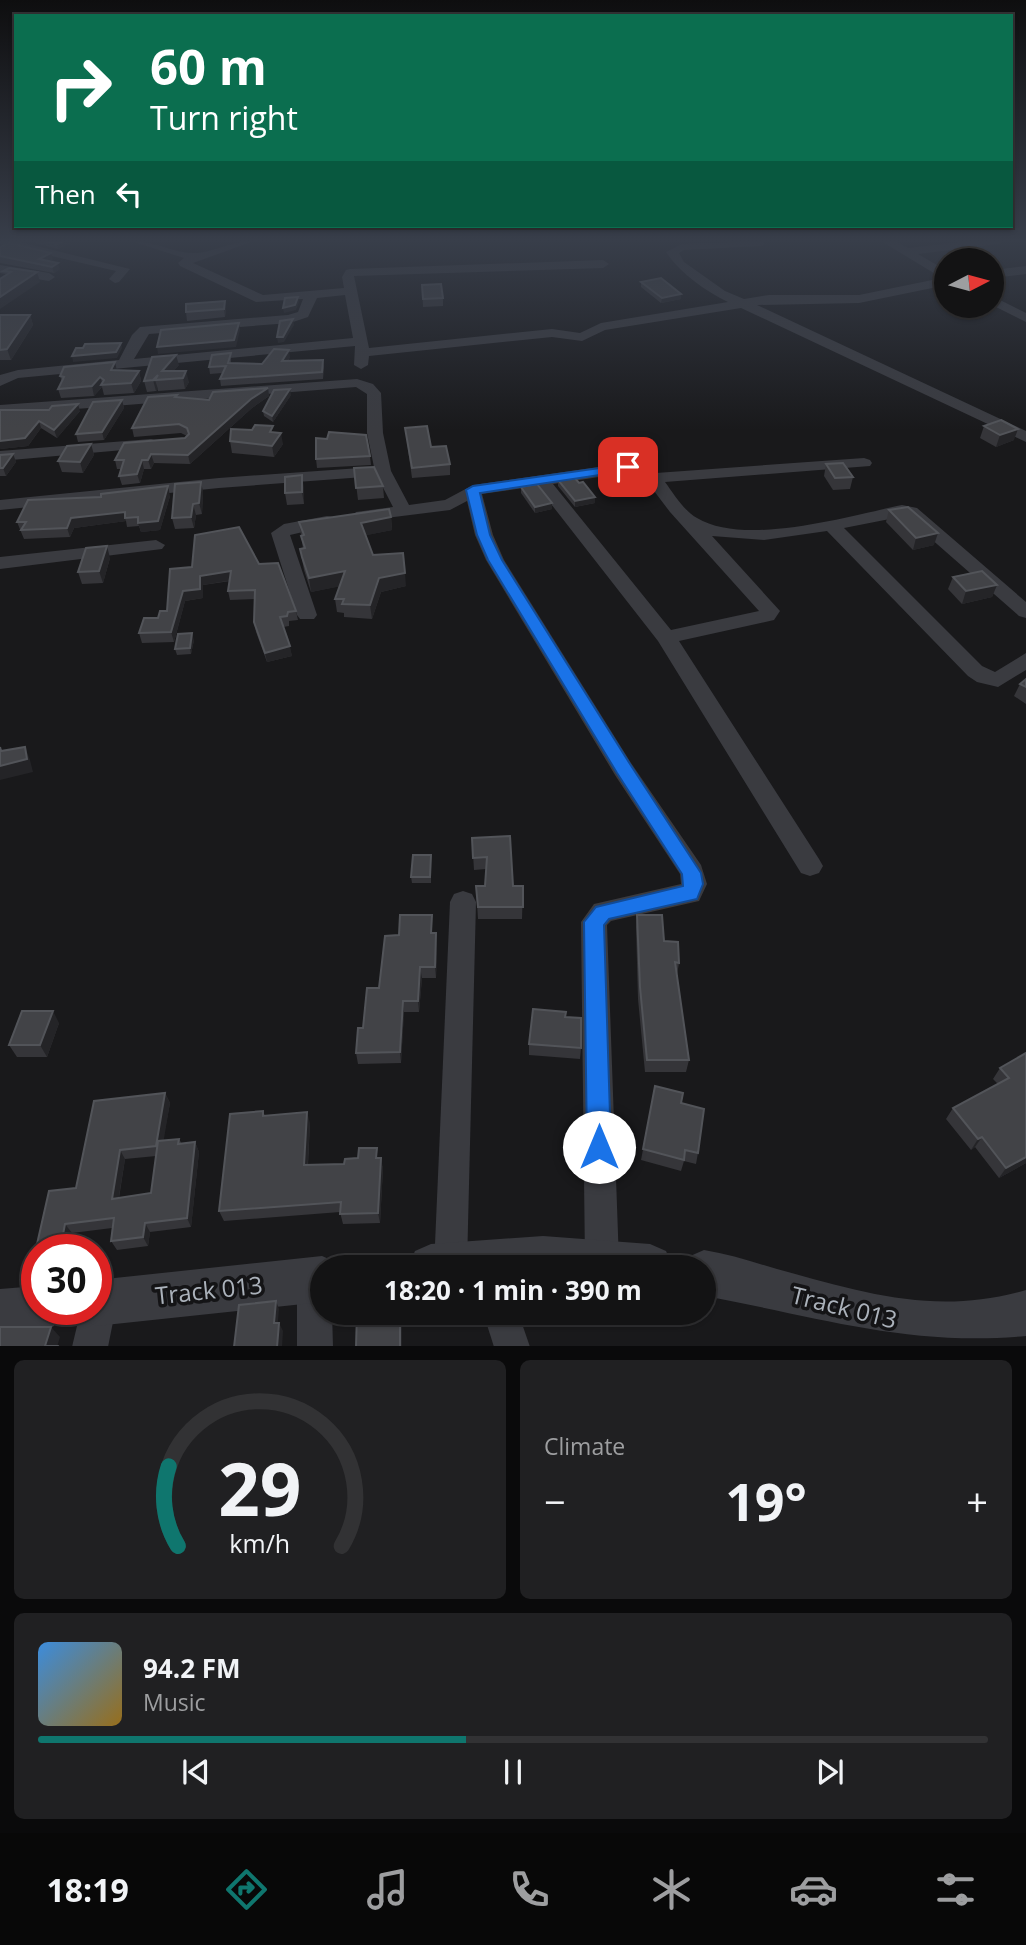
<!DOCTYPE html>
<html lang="en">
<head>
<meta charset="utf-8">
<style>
	body { margin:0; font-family:"Open Sans",sans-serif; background:#202022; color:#f1f3f6; height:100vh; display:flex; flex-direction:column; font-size:26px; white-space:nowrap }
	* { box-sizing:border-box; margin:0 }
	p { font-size:23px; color:#9d9ea0 }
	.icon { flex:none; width:38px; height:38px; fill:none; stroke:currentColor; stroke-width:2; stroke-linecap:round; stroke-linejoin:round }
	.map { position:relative; height:1346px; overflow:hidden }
	.drawer { display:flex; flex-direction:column; gap:14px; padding:14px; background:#0a0a0b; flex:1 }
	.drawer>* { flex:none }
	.hud { position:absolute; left:14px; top:14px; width:999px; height:214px; border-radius:0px; box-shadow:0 2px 5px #0004,0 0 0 2px #323234; background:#0b6e4f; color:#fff; overflow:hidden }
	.needle { width:46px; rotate:84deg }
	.buttons { position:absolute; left:934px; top:248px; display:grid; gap:14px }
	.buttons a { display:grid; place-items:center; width:70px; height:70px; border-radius:50%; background:#131314; box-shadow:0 2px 5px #0004,0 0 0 2px #323234; font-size:35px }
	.speed { position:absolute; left:21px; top:1234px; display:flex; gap:14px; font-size:35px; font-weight:700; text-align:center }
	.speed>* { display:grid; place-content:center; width:91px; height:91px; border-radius:50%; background:#131314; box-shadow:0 2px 5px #0004,0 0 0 2px #323234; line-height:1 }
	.speed .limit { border:10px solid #d22; background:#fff; color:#111 }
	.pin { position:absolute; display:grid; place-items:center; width:60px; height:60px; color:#fff; margin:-30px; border-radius:14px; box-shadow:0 4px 10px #0006 }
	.me { position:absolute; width:77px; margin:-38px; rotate:0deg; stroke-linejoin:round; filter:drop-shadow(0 0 5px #0008) }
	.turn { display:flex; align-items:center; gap:24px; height:147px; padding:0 21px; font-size:32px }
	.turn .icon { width:91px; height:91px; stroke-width:2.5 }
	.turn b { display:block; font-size:49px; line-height:60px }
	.then { display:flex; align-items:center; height:66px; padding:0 21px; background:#0003; gap:14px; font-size:26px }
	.big { font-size:52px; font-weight:700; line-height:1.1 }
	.drawer .card { flex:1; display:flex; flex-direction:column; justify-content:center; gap:10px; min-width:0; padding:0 24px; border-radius:10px; background:#202022 }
	.drawer .dial { align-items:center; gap:0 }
	.dial svg { height:182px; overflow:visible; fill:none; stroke:#323234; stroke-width:7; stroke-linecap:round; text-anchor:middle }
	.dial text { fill:#f1f3f6; stroke:none }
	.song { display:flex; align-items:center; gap:21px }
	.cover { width:84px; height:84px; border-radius:10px; background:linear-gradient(135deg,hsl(210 70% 55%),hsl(40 70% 35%)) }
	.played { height:7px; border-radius:4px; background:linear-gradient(90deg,#0f766e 45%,#323234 45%) }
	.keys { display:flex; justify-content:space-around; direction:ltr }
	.heat { display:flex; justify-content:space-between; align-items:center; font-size:38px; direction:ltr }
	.drawer .tiles { flex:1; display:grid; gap:14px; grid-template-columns:1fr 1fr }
	.card:last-child { grid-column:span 2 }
	.trip { position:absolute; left:310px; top:1255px; width:406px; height:70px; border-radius:35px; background:#131314; box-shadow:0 2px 5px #0004,0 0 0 2px #323234; font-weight:700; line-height:70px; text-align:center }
	.tabs { display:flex; height:112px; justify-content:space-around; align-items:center; background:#080808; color:#9d9ea0 }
	.tabs .icon { width:49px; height:49px }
	.tabs .on { color:#0f766e }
	.tabs b { font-size:32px; color:#f1f3f6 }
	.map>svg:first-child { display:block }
</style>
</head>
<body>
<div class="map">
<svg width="1026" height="1347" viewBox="0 0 1026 1347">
	<rect width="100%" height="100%" fill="#19191b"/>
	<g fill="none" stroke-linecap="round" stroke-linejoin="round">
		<g fill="#3a3b40" fill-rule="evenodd">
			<polygon points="0,241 16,241 130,269 119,282 115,283 109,279 116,271 0,244"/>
			<path d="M131 241C155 241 174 253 193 253 209 254 231 241 254 241L193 263 263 295 344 288 342 277 346 270 350 269 603 260 609 264 603 268 354 276 369 348 552 329 580 333 601 323 728 302C705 291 680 273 666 252L682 244 764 241V245L760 246 684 250 679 253 684 262 725 291 744 299 769 295H859L942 278 881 241H895L908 248 969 241H1004L998 244 918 254 947 271V285L859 303 757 305 1026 431V442L741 308 605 330 582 341 552 337 369 356 368 365 361 369 354 365 355 346 18 378 0 386V375L18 370 119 360 132 335 140 327 288 315 298 312 303 299 256 302 180 266 178 263 184 258ZM345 295 353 338 134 359 149 334 290 323 308 317 317 298Z"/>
			<polygon points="0,265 49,273 55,277 49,281 0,273"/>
			<polygon points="1026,266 1026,274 992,278 992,270"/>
			<polygon points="992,296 1026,313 1026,322 992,305"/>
			<path d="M357 379 373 384 381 393 383 433 391 471 409 505 445 500 473 485 633 462 656 473 864 458 870 460 872 463 870 466 665 482C674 494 683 510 697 518 745 547 849 516 902 505L917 508 1026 602V618L1019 616 905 516 844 528 982 666 995 672 1026 653V670L998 687 977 682 968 676 827 531 764 540 712 536 780 611 774 620 679 641 819 859 823 866 819 873 810 876 801 873 658 641 537 486 482 494 493 535 504 560 631 763 701 865 707 884 699 901 611 921 607 925 619 1262 617 1267H587L585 1262 581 922 594 904 681 884 680 874 615 775 486 560 475 535 467 501 450 510 362 521 356 520 353 516 356 512 393 507 377 476 219 488 0 510V500L219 478 374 467 367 433V394L356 387 0 415V405ZM632 472 651 487 670 512 759 611 671 630 553 484Z"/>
			<polygon points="151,439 157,441 159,444 157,447 0,461 0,451"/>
			<polygon points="327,516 333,517 336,521 333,525 290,535 317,615 314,619 300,619 297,615 271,533 284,524"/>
			<polygon points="156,540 165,545 162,549 0,569 0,557"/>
			<polygon points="463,891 472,894 476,902 467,1265 434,1267 450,902 454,894"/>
			<polygon points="314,1263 324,1267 322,1267 322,1312 332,1312 333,1347 297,1347 297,1280 302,1268"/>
			<polygon points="100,1285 112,1290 117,1302 108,1347 72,1347 81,1309 96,1309 96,1286"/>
			<polygon points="483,1312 518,1312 530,1347 494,1347"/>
		</g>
		<g fill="#3a3b40" fill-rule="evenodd">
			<polygon points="543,1236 650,1244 666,1251 673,1267 408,1267 415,1251 431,1244"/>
			<path d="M704 1250C729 1254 753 1262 777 1269 865 1293 936 1316 1026 1290V1336C907 1347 816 1316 704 1296V1267H684L688 1257Z"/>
			<polygon points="322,1256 338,1263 340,1267 322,1267 322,1302 96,1326 80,1319 75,1309 96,1309 96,1280"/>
			<polygon points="37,1286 37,1309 60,1309 54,1326 37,1332 0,1335 0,1289"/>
		</g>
	</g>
	<g fill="#353539" fill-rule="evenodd">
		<polygon points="28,241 74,241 58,249"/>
		<polygon points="0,247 53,259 49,261 60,269 54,273 0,263"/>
		<polygon points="641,282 681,299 661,303 641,287"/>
		<polygon points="422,285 443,298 443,306 423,307"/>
		<polygon points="226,309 225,317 187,321 186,312"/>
		<polygon points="0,315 30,315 33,325 11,360 0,360"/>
		<polygon points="231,353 231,363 262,364 290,357 288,361 323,360 324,367 323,379 221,386 220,379 222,373 210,374 209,367"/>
		<polygon points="179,365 173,371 189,382 185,389 158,391 158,389 156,391 147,392 144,381"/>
		<polygon points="117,370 139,371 141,381 134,393 104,395 102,387 94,396 61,398 58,389 62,382 60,376"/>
		<polygon points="268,388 269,396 252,408 190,464 154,463 151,469 144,469 140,483 122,485 119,476 121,469 117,469 115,460 185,438 187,436 181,433 134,437 132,428 177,397 209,400"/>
		<polygon points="291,395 273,422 264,416 263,411"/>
		<polygon points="122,400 124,408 104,440 78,442 76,434"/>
		<polygon points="49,410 80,411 57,438 41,428 28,446 0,449"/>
		<polygon points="984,426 1014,440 996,447 980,438"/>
		<polygon points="405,428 431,447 450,464 450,475 412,478"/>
		<polygon points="274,432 283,444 274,457 232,453 230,441"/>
		<polygon points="91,444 94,455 83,473 62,472 58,461"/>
		<polygon points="13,454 16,462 6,476 0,476 0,455"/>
		<polygon points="370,456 371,465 317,468 316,459"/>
		<polygon points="826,464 853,477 850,489 833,490 824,476"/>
		<polygon points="354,468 383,486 384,498 358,500"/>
		<polygon points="558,480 579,483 595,497 595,503 575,507 558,486"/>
		<polygon points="201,482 203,492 202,514 196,515 194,528 175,529 172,518"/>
		<polygon points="304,487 304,504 287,505 285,493"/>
		<polygon points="521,487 552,503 552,509 535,513 521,493"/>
		<polygon points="170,496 160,530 141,532 139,526 127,527 126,521 74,528 70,537 24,539 17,522"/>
		<polygon points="889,510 934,545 913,550 886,522"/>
		<polygon points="391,517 392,530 366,535 373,555 406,586 381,592 372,619 344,617 344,613 337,612 335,599 340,586 311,592 304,570 300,549 303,549 299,522"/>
		<polygon points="110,558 103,583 82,584 78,572"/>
		<polygon points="259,564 296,611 298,620 289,621 289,626 283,627 292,656 267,662 256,632 254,622 255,599 230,600 228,591 230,581 203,585 203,598 185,601 174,642 142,643 139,633 167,611 170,569"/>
		<polygon points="953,577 997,585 992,597 962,604 948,589"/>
		<polygon points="194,640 191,654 177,655 175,649"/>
		<polygon points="1026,679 1026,704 1014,696 1020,684"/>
		<polygon points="472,838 513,886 523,886 522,919 478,919 476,886 485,886 486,869 474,870"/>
		<polygon points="431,855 431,883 412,883 411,877"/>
		<polygon points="432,915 432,933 437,945 436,978 422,978 419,1012 404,1012 401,1063 358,1064 356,1053 363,1028 379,988 399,935"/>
		<polygon points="637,915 664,941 679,963 677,975 689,1060 686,1072 645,1072 638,999 636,927"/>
		<polygon points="565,1017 581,1048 580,1059 529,1055 529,1044"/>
		<polygon points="59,1023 47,1057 17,1057 9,1045"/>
		<polygon points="1026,1053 1026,1163 999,1178 975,1147 971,1150 946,1119 953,1108 998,1084 993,1079 1000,1068"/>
		<polygon points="655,1086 681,1103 698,1153 696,1164 684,1161 681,1171 641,1160"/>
		<path d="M165 1093 170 1103 163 1140 179 1139 182 1144 195 1142 199 1152 191 1227 150 1232 148 1246 117 1250 111 1241 112 1228 72 1233 69 1250H37V1256L35 1253 49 1191 76 1188 94 1101ZM156 1156 151 1193 119 1198 125 1159Z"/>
		<polygon points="263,1111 265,1116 310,1123 308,1165 344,1164 379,1158 383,1168 380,1223 343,1224 340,1212 224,1221 219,1211"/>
	</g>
	<g fill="#242427">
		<polygon points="63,241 74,241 58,249 57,244"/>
		<polygon points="51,253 53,259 40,266 39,259"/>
		<polygon points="58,263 60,269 54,273 52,267"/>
		<polygon points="37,272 40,282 0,309 0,297"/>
		<polygon points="681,294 681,299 661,303 662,298"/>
		<polygon points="298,297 299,302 296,310 284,313 283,308"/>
		<polygon points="225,301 226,309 225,317 224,309"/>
		<polygon points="30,315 33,325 11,360 7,349"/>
		<polygon points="293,319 294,325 284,342 278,343 277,337"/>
		<polygon points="239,323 240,330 236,347 158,354 157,347"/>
		<polygon points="121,343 122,348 117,358 73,362 72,356"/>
		<polygon points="289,350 290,357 283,368 282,361"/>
		<polygon points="176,355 179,365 166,380 162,371"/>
		<polygon points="115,362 117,371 111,370"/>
		<polygon points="139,371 141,381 134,393 131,383"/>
		<polygon points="186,371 189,382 185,389 183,378"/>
		<polygon points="158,375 155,380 158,389 156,391 153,380"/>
		<polygon points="100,377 103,385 101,385 102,387 94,396 92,386"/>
		<polygon points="268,388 269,396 252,408 190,464 188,455 251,399"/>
		<polygon points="290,389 291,395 273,422 272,416"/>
		<polygon points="122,400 124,408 104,440 102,432"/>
		<polygon points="78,404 80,411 57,438 54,430"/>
		<polygon points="39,421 41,428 28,446 0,449 0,441"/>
		<polygon points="1018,429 1014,440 996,447 1000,435"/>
		<polygon points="281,433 283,444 274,457 272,446"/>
		<polygon points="91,444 94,455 83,473 80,462"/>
		<polygon points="13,454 16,462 6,476 3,468"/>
		<polygon points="151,454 154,463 151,469 148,460"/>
		<polygon points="142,460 144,469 140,483 137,474"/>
		<polygon points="302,475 304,487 304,504 302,492"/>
		<polygon points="201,482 203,492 202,514 199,503"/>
		<polygon points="168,486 170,496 160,530 141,532 138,523"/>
		<polygon points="595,497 595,503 575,507 575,501"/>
		<polygon points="552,503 552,509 535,513 535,507"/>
		<polygon points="193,504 196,515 194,528 191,517"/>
		<polygon points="125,512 125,518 126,521 74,528 70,537 67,528 71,518"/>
		<polygon points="391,517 392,530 363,536 361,523"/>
		<polygon points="938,533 934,545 913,550 916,538"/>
		<polygon points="107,546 110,558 103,583 99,571"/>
		<polygon points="231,571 233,580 203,585 203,598 185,601 174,642 171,632 183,591 200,576"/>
		<polygon points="345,571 347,585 311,592 309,578"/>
		<polygon points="405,573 406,586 381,592 372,619 370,605 379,578"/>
		<polygon points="997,585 992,597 962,604 966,591"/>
		<polygon points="192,633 194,640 191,654 190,648"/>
		<polygon points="290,646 292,656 267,662 265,653"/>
		<polygon points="25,747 30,760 33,772 0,780 0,766"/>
		<polygon points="436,933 437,945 436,978 435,967"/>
		<polygon points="420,967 422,978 419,1012 418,1001"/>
		<polygon points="403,1001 404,1012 401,1063 400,1052"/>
		<polygon points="53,1011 59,1023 47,1057 40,1045"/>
		<polygon points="165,1093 170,1103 161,1156 156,1146"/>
		<polygon points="307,1112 310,1123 307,1175 304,1165"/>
		<polygon points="982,1137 975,1147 971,1150 978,1139"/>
		<polygon points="195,1142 199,1152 191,1227 187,1218"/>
		<polygon points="120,1150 125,1159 117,1208 112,1199"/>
		<polygon points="1026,1157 1026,1163 999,1178 1006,1168"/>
		<polygon points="381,1158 383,1168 380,1223 378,1213"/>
		<polygon points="145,1223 150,1232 148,1246 143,1237"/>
		<polygon points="65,1224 72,1233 69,1250 60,1250"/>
		<polygon points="276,1301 279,1309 277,1332 274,1323"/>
		<rect x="400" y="1312" width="2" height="35"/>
		<polygon points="279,1323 283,1331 282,1347 277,1347"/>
		<polygon points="51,1327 60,1337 57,1347 45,1346"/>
	</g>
	<g fill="#424347" stroke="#525459" stroke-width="2">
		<polygon points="45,241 63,241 57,244"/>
		<polygon points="9,243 51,253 39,259 58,263 52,267 0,256 0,247"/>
		<polygon points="9,268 37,272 0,297 0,279 11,272 3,271"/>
		<polygon points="661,278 681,294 662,298 641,282"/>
		<polygon points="441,284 443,298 423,299 422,285"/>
		<polygon points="298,297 295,305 283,308 285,298"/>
		<polygon points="225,301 224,309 186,312 186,304"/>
		<polygon points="0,315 30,315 7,349 0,350"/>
		<polygon points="293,319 283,337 277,337 280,321"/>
		<polygon points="239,323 234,340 157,347 161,330"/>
		<polygon points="121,343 116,352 72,356 76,348 83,348 85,344"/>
		<polygon points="274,349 289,350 282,361 323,360 322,372 220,379 226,366 209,367 212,355 231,353 228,363 262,364"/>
		<polygon points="176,355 162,371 186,371 183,378 155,380 158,375 153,380 144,381 152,357"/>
		<polygon points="115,362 111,370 139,371 131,383 101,385 104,380 100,377 92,386 58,389 64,377 60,376 64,367"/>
		<polygon points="268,388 251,399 188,455 151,454 148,460 142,460 137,474 119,476 124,460 115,460 124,443 185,438 189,434 187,428 179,424 132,428 148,397 177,395 175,397 209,400 213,392"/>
		<polygon points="290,389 272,416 263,411 274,390"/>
		<polygon points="122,400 102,432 76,434 93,402"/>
		<polygon points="78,404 54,430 39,421 25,438 0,441 0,410 49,410 52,406"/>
		<polygon points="1001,420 1018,429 1000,435 984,426"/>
		<polygon points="255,425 273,426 270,432 281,433 272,446 230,441 231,429 252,430"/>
		<polygon points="427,426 431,447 446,446 450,464 412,468 405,428"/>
		<polygon points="329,432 366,435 370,456 316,459 316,438 327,439"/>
		<polygon points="91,444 80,462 58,461 67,446"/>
		<polygon points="13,454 3,468 0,468 0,455"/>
		<polygon points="843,463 853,477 835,478 826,464"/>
		<polygon points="374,467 383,486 356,488 354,468"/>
		<polygon points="302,475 302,492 285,493 285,477"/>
		<polygon points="574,477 579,483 583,482 595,497 575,501 558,480"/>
		<polygon points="201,482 199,503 193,504 191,517 172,518 175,484"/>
		<polygon points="537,484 552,503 535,507 521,487"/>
		<polygon points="168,486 158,521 138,523 138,517 125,518 125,512 71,518 67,528 21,530 26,522 17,522 28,500 101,497 101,494"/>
		<polygon points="908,507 938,533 916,538 889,510"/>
		<polygon points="389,509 391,517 361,523 373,555 403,553 405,573 379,578 370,605 342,604 344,599 335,599 345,571 309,578 302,557 300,549 305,548 301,536 304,535 299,522"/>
		<polygon points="239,527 259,564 278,563 296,611 288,612 287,616 280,617 290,646 265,653 254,622 255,590 228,591 231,571 200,576 200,589 183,591 171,632 139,633 144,618 158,618 160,611 167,611 170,569 192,567 195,535"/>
		<polygon points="107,546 99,571 78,572 86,548"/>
		<polygon points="982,571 997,585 966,591 953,577"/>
		<polygon points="192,633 190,648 175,649 178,634"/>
		<polygon points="1026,679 1026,687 1020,684"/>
		<polygon points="0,747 1,751 25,747 27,759 0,766"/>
		<polygon points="510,836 513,886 523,886 523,907 478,907 476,886 485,886 487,857 473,858 472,838"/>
		<polygon points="413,855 431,855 430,877 411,877"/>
		<polygon points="400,915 432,915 431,933 436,933 435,967 420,967 418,1001 403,1001 400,1052 356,1053 358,1028 363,1028 367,988 379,988 385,936 399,935"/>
		<polygon points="637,915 662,915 664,941 678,942 679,963 675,962 689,1060 647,1060 640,987"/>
		<polygon points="533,1009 566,1012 565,1017 581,1018 581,1048 529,1044"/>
		<polygon points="22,1011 53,1011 40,1045 9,1045"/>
		<polygon points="1026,1053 1026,1157 1006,1168 982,1137 978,1139 953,1108 1009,1078 1000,1068"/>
		<polygon points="655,1086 683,1093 681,1103 704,1109 698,1153 685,1150 684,1160 643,1149"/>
		<polygon points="165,1093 156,1146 120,1150 112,1199 151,1193 158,1141 179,1139 178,1144 195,1142 187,1218 145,1223 143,1237 111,1241 114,1218 65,1224 60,1250 37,1250 37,1253 35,1253 49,1191 76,1188 94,1101"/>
		<polygon points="263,1111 263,1116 307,1112 304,1165 344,1164 345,1159 358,1158 359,1148 377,1148 376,1158 381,1158 378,1213 340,1214 341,1202 219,1211 230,1114"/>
		<polygon points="276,1301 274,1323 279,1323 277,1347 234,1347 239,1305"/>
		<polygon points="357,1312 400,1312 400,1347 356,1347"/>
		<polygon points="0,1327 51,1327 45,1346 57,1346 56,1347 0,1347"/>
	</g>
	<linearGradient id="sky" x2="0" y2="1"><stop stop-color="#0e0e0f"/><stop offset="0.56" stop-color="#383e4a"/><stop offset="1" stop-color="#383e4a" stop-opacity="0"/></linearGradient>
	<rect width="1026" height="430" fill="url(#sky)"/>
	<polygon fill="#1a73e8" stroke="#114b97" stroke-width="2" points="628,464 633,465 633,470 480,493 490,535 502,560 630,764 701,873 703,884 697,899 609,919 604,925 611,1147 607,1156 599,1159 590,1156 587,1147 584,922 596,907 683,886 682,874 617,773 488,560 477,535 466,490 473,486"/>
	<g text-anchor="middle" stroke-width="7" stroke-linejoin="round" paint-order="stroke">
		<g font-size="24" fill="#abb2bb" stroke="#141416">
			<text transform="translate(209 1291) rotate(-6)" y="8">Track 013</text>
			<text transform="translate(844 1308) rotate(14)" y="8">Track 013</text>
		</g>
	</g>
</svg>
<div class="buttons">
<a><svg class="needle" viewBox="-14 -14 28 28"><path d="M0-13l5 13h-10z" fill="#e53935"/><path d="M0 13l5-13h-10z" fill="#9d9ea0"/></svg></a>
</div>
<div class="speed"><div class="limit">30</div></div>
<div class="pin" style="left:628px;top:467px;background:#d93025"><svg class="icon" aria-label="arrive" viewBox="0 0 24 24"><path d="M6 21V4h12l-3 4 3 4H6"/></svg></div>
<svg class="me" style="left:599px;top:1147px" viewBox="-20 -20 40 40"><circle r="19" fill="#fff"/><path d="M0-13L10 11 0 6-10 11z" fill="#1a73e8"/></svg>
<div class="trip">18:20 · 1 min · 390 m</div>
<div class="hud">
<div class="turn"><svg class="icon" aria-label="right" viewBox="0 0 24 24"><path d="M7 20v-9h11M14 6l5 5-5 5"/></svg><div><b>60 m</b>Turn right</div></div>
<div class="then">Then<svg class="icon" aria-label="left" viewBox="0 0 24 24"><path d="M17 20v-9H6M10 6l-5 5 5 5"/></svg></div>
</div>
</div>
<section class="drawer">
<div class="tiles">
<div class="card dial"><svg viewBox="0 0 100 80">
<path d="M14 69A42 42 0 1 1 86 69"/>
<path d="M14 69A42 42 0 0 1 10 34" stroke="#0f766e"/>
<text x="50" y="56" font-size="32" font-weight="700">29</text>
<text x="50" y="72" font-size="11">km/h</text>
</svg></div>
<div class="card"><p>Climate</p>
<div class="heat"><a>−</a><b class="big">19°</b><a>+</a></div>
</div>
<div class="card">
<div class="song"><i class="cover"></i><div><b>94.2 FM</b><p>Music</p></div></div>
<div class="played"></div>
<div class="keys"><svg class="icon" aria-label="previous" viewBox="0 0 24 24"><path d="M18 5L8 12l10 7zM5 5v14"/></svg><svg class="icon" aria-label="pause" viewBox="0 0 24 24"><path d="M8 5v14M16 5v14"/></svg><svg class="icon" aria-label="next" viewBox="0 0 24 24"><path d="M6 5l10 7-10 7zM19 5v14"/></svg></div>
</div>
</div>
</section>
<nav class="tabs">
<b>18:19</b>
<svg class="icon on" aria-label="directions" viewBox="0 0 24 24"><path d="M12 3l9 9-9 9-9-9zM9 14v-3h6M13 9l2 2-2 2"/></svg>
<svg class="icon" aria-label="music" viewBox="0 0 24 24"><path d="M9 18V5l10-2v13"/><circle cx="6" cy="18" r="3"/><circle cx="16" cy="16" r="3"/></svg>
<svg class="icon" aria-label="phone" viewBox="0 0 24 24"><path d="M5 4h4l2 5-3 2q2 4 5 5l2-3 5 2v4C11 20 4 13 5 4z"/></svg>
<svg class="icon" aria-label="climate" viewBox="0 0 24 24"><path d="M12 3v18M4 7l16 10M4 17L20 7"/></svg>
<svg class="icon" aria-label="car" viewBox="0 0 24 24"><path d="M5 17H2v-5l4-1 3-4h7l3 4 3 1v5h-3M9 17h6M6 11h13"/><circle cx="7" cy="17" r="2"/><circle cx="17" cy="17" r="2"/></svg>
<svg class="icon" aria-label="filters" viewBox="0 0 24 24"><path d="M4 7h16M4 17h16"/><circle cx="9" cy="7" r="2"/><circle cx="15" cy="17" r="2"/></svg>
</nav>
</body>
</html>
